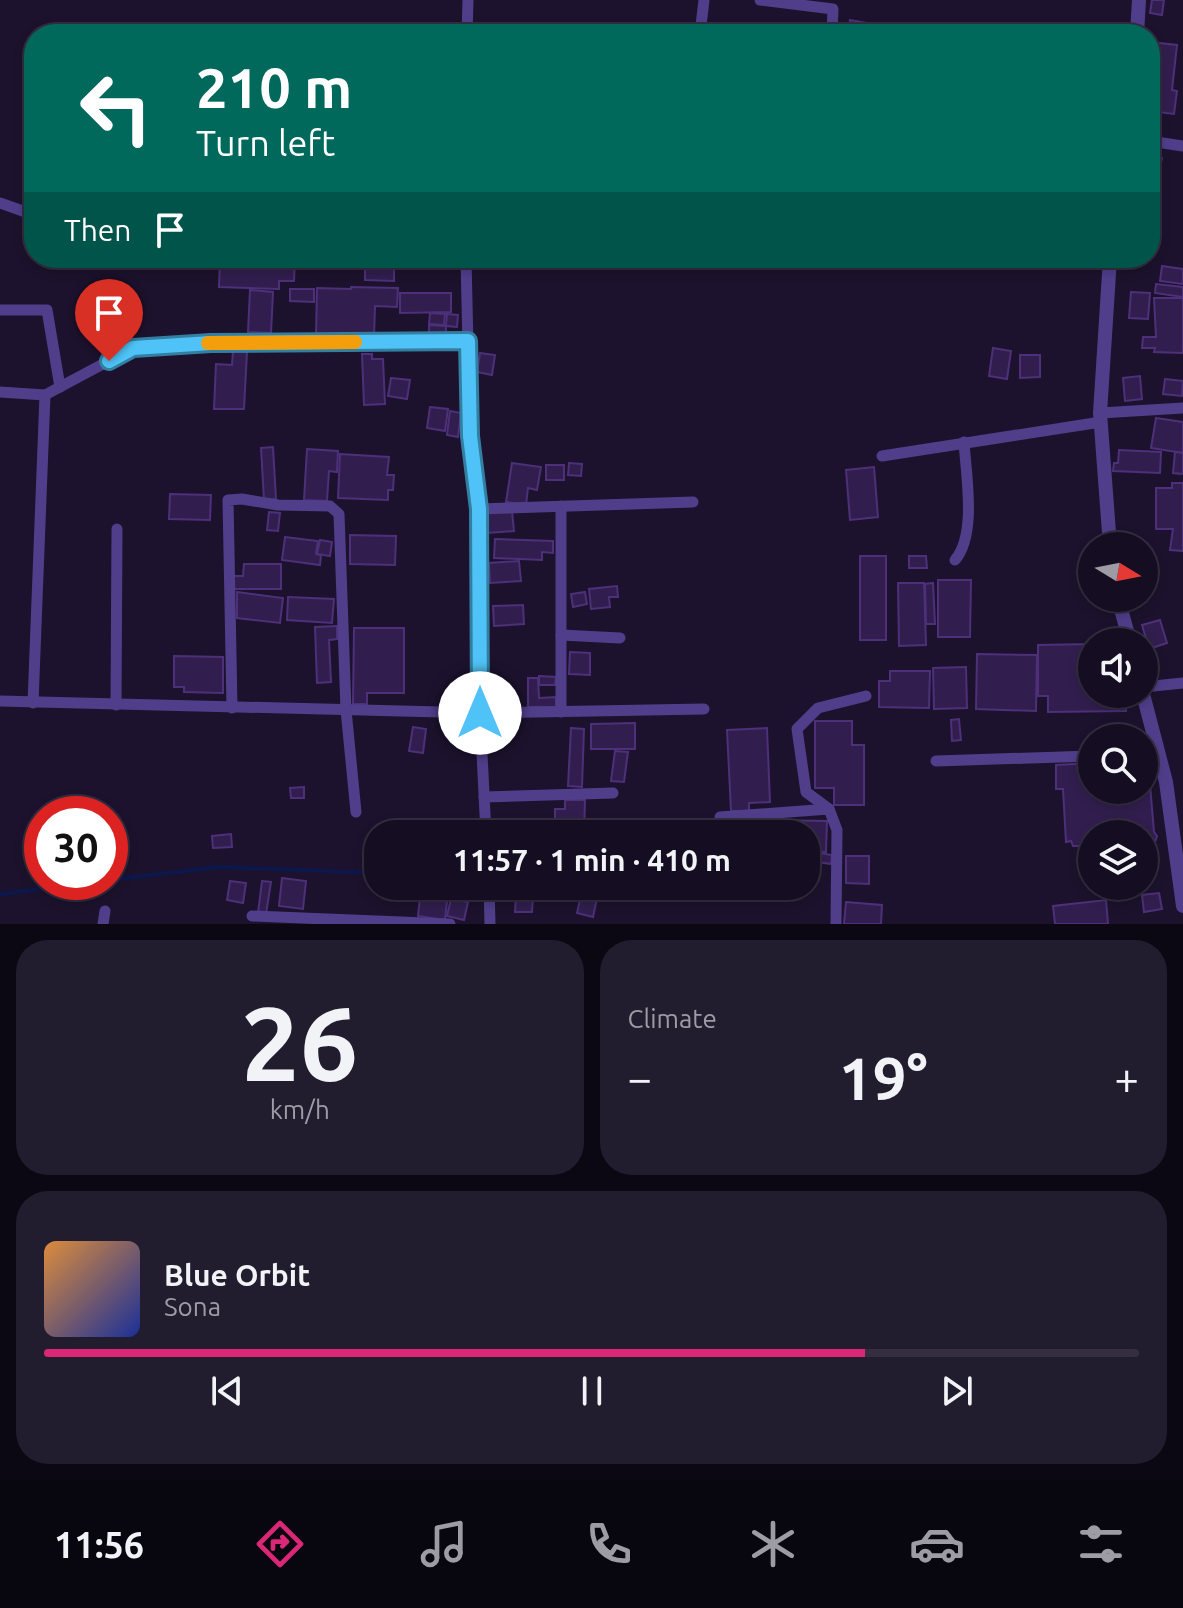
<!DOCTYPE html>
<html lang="en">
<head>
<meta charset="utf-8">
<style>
	body { margin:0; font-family:Ubuntu,sans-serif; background:#221c2f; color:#f1f3f6; height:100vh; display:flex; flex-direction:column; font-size:30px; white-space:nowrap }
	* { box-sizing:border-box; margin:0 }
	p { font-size:26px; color:#9d9ca5 }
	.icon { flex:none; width:44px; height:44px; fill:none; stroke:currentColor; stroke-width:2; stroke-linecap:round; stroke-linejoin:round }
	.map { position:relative; height:924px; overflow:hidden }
	.panel { display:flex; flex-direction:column; gap:16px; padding:16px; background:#0c0813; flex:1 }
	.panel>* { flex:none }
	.hud { position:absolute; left:24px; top:24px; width:1136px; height:244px; border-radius:32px; box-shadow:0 4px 12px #0003,0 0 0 2px #342e40; background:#00695c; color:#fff; overflow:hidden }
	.needle { width:52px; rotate:100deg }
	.buttons { position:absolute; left:1078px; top:532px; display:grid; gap:16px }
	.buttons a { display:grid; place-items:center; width:80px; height:80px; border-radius:50%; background:#150e22; box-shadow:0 4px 12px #0003,0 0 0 2px #342e40; font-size:40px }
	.speed { position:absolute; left:24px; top:796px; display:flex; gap:16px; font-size:40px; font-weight:700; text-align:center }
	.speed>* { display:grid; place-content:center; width:104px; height:104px; border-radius:50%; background:#150e22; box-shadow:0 4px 12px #0003,0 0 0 2px #342e40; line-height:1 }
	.speed .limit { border:12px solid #d22; background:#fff; color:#111 }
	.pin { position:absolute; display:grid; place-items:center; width:68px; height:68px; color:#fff; margin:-82px -34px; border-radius:50% 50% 50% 0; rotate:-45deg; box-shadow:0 0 8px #0007 }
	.pin .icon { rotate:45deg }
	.me { position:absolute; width:88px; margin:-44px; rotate:0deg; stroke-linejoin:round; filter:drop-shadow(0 0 6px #0008) }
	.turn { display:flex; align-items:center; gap:28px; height:168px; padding:0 40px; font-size:36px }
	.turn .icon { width:104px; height:104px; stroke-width:2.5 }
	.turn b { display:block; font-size:56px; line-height:68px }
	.then { display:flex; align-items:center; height:76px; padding:0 40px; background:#0003; gap:16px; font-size:30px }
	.big { font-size:60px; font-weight:700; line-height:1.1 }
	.panel .widget { flex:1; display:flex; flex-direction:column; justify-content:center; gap:12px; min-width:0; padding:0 28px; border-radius:32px; background:#221c2f }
	.panel .dial { align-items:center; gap:0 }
	.dial b { font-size:104px; line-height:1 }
	.song { display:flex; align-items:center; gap:24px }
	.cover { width:96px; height:96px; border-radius:12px; background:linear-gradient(135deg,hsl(30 70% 55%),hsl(230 70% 35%)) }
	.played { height:8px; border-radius:4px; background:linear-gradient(90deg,#db2777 75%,#342e40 75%) }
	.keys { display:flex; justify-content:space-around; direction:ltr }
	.heat { display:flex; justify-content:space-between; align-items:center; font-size:44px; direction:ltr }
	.panel .tiles { flex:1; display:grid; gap:16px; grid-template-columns:1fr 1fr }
	.widget:last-child { grid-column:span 2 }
	.trip { position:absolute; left:364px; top:820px; width:456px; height:80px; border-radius:32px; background:#150e22; box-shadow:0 4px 12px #0003,0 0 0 2px #342e40; font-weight:700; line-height:80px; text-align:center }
	.tabs { display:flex; height:128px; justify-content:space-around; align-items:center; background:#08060e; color:#9d9ca5 }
	.tabs .icon { width:56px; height:56px }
	.tabs .active { color:#db2777 }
	.tabs b { font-size:36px; color:#f1f3f6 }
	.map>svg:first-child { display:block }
</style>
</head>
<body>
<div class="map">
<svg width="1183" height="924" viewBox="0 0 1183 924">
	<rect width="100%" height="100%" fill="#1c122d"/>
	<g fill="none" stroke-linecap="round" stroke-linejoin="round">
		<g stroke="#0c174c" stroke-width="4">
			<polyline points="110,880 218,867 378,873"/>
			<polyline points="0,894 97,882"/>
		</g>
	</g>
	<g fill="#311e4e" stroke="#4d3079" stroke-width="2">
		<polygon points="1152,0 1164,0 1162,15 1150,13"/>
		<polygon points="850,20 867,23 866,34 848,34"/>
		<polygon points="1150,42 1177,45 1172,90 1177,91 1174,114 1150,111"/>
		<polygon points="1150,156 1162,158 1160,167 1150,165"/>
		<polygon points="220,258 245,258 245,267 259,267 259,258 295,258 294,281 279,281 279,289 219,287"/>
		<polygon points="365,258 394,258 394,281 365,280"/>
		<polygon points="1162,266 1183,269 1183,284 1160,281"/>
		<polygon points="1156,284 1183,287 1183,297 1155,293"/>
		<polygon points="351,287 398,288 397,307 375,306 374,337 316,335 317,288 351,289"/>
		<polygon points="290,289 314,289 314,302 290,301"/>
		<polygon points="250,290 273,292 271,333 248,332"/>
		<polygon points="1131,292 1150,293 1148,319 1129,318"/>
		<polygon points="400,293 451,293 451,312 400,313"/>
		<polygon points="1154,298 1183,298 1183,353 1154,352 1155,348 1142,348 1143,337 1156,337"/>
		<polygon points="430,313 445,314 444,325 429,324"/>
		<polygon points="447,314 458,315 457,327 446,326"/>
		<polygon points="429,325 446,326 446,335 429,335"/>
		<polygon points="993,348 1011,351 1007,379 989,376"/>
		<polygon points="233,351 247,352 244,409 214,409 216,364 232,365"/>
		<polygon points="480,353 495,355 492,375 477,372"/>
		<polygon points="362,354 372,354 372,359 383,359 385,404 364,405"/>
		<polygon points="1020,355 1040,355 1040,377 1020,378"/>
		<polygon points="1140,376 1142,399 1125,401 1123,378"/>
		<polygon points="391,378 410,380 407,399 388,396"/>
		<polygon points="1165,379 1183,381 1182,396 1163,394"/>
		<polygon points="430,407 448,409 445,431 427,428"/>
		<polygon points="450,411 461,413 458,437 447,435"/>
		<polygon points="1156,418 1183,422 1183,453 1151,448"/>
		<polygon points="273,447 276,499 264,500 261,448"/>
		<polygon points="307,449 338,451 337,472 329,471 327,501 304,500"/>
		<polygon points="1119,450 1161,452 1160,473 1113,471 1114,463 1118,463"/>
		<polygon points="1175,452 1183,453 1183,474 1173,473"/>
		<polygon points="340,454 389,457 387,475 394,475 393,490 388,490 388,500 338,498"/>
		<polygon points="512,463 541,467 537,490 528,488 526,505 506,502"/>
		<polygon points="569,463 582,464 581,476 568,475"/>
		<rect x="546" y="465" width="18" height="15"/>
		<polygon points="874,467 878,517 850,520 846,470"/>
		<polygon points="1172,483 1183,483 1183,551 1170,550 1173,529 1156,529 1156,488 1172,488"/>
		<polygon points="170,494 211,495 210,520 169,519"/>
		<polygon points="512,511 514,531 488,533 486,513"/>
		<polygon points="269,512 280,513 278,531 267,530"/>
		<polygon points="350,535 396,536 395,565 350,564"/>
		<polygon points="285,537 318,541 316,554 321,555 320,565 282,560"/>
		<polygon points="495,539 553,541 553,553 542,552 542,560 494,558"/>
		<polygon points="320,540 332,542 330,556 317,554"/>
		<rect x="860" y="556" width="26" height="84"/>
		<polygon points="909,556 926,556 927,568 909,568"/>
		<polygon points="519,561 521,581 490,583 489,563"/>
		<polygon points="244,564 281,564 281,589 233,589 233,576 243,576"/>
		<polygon points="938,580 971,580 970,637 938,637"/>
		<polygon points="898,583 924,583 926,645 899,646"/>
		<polygon points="933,583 935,624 926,624 925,584"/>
		<polygon points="617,586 618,597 609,597 610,607 591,609 589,589"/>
		<polygon points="237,592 283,598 280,623 237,618"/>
		<polygon points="585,592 587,604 573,607 571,594"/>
		<polygon points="288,597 334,599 332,623 287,620"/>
		<polygon points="523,605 524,624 494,626 493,606"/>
		<polygon points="1160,620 1167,643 1149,649 1142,625"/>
		<polygon points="337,626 337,639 329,640 331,682 317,683 315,627"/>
		<polygon points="354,628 404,628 404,693 367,693 367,704 353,704"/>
		<polygon points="1092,644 1092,694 1125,694 1126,711 1048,712 1048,696 1038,696 1038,645"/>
		<polygon points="570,652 590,653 590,675 569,674"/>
		<polygon points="977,654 1037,655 1036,711 976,709"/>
		<polygon points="174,656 223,657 223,693 184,692 184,687 174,687"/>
		<polygon points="966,667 967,708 934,709 933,668"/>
		<polygon points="890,671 930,671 929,708 879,707 879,681 890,681"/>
		<polygon points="539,676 556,677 555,685 539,685"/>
		<polygon points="528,678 538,678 539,698 556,697 556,707 528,707"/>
		<polygon points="959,719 961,740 952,741 951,720"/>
		<polygon points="815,721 852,721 852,745 864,745 864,805 834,805 834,788 815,788"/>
		<polygon points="635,723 635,749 591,749 591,724"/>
		<polygon points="413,727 426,729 423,753 409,751"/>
		<polygon points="571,728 584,729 582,787 568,786"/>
		<polygon points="767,728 770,802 749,803 749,811 731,811 727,730"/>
		<polygon points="615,751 628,752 624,782 611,781"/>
		<polygon points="1144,761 1148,761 1154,832 1157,836 1155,842 1144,845 1144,834 1092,834 1092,846 1073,846 1071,841 1066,842 1063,789 1056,789 1056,765 1092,763 1092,790 1144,790"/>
		<polygon points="304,787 304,798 291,798 290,788"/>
		<polygon points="565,800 585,800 584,834 555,834 555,809 565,809"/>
		<polygon points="769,820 827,821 826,852 806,852 806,834 769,834"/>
		<polygon points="761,823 762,834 730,834 730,825"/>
		<polygon points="231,834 232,847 213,848 212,836"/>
		<polygon points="806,853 814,853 815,880 806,881"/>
		<polygon points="818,853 832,855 831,864 817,862"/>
		<polygon points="846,856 869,856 869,884 846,883"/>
		<polygon points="282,878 306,881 303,909 279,906"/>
		<polygon points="230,881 246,883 243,903 227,900"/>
		<polygon points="262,881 271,882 266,914 258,913"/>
		<polygon points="583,886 599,889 593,917 577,913"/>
		<polygon points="1159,893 1162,909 1144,912 1142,895"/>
		<polygon points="516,895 533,896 532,912 515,912"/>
		<polygon points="420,897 447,901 445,920 418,916"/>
		<polygon points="451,899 468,902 464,920 447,916"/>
		<polygon points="1106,900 1108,924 1055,924 1053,906"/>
		<polygon points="846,902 882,905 881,924 844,924"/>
	</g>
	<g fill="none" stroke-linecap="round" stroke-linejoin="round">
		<g stroke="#503e8b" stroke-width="11">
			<polyline points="760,0 833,9 832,34"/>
			<polyline points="467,34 468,0"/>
			<polyline points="700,34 704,0"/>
			<polyline points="1150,141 1183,146"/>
			<polyline points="0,203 34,215"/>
			<polyline points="466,258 470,436 479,509 480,713 486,834"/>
			<polyline points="0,310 47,310 60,387"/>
			<polyline points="0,392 45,395"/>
			<polyline points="1100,413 1183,408"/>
			<polyline points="882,456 1101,422"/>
			<polyline points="479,509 693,502"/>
			<path d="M955 560C977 534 966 475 964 442"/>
			<polyline points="561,635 620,638"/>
			<polyline points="1144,687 1183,683"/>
			<polyline points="0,701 480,713 704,709"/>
			<polyline points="33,703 45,395 133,348 211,343 468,341"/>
			<polyline points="116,705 117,529"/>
			<polyline points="232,708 228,500 242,499 278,505 330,506 339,514 346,710 356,812"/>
			<polyline points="561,712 561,506"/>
			<polyline points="1144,754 1159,753"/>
			<polyline points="936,761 1092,756"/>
			<polyline points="484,797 613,793"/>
			<polyline points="829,809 806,792 797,729 818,708 866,696"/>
			<polyline points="720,817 829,809 837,830 836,924"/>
			<polyline points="489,886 490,924"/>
			<polyline points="252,916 450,924"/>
			<polyline points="103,924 105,911"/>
		</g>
		<g stroke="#503e8b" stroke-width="14">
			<polyline points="1137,34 1139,0"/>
			<polyline points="1110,258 1100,413 1110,546"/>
			<polyline points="1118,598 1130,642"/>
			<polyline points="1143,694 1166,782 1183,906"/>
		</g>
	</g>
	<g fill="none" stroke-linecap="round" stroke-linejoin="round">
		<defs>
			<polyline id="route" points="109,361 133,348 211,343 468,341 470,436 479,509 480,713"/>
		</defs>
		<use href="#route" stroke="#337fa1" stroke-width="20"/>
		<use href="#route" stroke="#4fc3f7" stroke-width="14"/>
		<polyline stroke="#f59e0b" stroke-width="14" points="208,343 355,342"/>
	</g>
</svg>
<div class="buttons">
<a><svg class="needle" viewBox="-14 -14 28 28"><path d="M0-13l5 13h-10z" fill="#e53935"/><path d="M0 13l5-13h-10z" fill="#9d9ca5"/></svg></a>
<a><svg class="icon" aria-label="sound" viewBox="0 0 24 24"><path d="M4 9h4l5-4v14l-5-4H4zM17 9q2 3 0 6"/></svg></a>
<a><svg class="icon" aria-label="search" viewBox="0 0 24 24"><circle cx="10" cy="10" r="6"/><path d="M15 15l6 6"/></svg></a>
<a><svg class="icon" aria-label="layers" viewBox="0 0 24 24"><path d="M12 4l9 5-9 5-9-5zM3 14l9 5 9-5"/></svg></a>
</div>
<div class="speed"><div class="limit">30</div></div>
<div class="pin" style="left:109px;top:361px;background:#d93025"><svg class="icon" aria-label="arrive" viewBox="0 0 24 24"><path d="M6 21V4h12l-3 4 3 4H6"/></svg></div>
<svg class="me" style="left:480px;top:713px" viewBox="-20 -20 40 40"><circle r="19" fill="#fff"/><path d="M0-13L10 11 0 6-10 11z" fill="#4fc3f7"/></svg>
<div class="trip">11:57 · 1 min · 410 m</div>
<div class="hud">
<div class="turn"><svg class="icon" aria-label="left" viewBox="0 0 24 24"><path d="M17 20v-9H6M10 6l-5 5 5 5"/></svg><div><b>210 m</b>Turn left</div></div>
<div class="then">Then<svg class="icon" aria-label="arrive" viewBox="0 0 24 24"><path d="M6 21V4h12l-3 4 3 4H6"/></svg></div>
</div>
</div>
<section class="panel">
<div class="tiles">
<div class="widget dial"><b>26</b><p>km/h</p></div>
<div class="widget"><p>Climate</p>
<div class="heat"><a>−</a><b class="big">19°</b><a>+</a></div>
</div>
<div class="widget">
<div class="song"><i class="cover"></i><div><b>Blue Orbit</b><p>Sona</p></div></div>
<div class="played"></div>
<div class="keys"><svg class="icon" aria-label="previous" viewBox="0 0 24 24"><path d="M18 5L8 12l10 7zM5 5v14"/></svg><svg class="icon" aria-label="pause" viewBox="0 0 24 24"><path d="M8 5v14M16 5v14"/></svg><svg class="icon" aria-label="next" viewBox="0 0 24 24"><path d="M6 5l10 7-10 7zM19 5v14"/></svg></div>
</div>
</div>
</section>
<nav class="tabs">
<b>11:56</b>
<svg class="icon active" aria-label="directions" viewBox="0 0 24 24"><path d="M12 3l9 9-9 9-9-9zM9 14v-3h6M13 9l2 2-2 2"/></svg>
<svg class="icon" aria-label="music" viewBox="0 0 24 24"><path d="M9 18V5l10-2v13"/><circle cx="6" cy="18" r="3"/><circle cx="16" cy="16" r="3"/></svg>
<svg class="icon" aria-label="phone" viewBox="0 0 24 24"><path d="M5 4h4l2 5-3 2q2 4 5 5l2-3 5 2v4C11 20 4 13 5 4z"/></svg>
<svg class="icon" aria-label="climate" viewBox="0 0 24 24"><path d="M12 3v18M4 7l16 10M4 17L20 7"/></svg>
<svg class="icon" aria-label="car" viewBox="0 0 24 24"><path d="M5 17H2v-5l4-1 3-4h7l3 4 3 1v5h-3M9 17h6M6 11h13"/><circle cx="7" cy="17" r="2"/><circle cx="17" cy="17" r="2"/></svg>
<svg class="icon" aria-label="filters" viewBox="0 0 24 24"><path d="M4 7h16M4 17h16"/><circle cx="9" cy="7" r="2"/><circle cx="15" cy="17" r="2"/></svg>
</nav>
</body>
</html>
